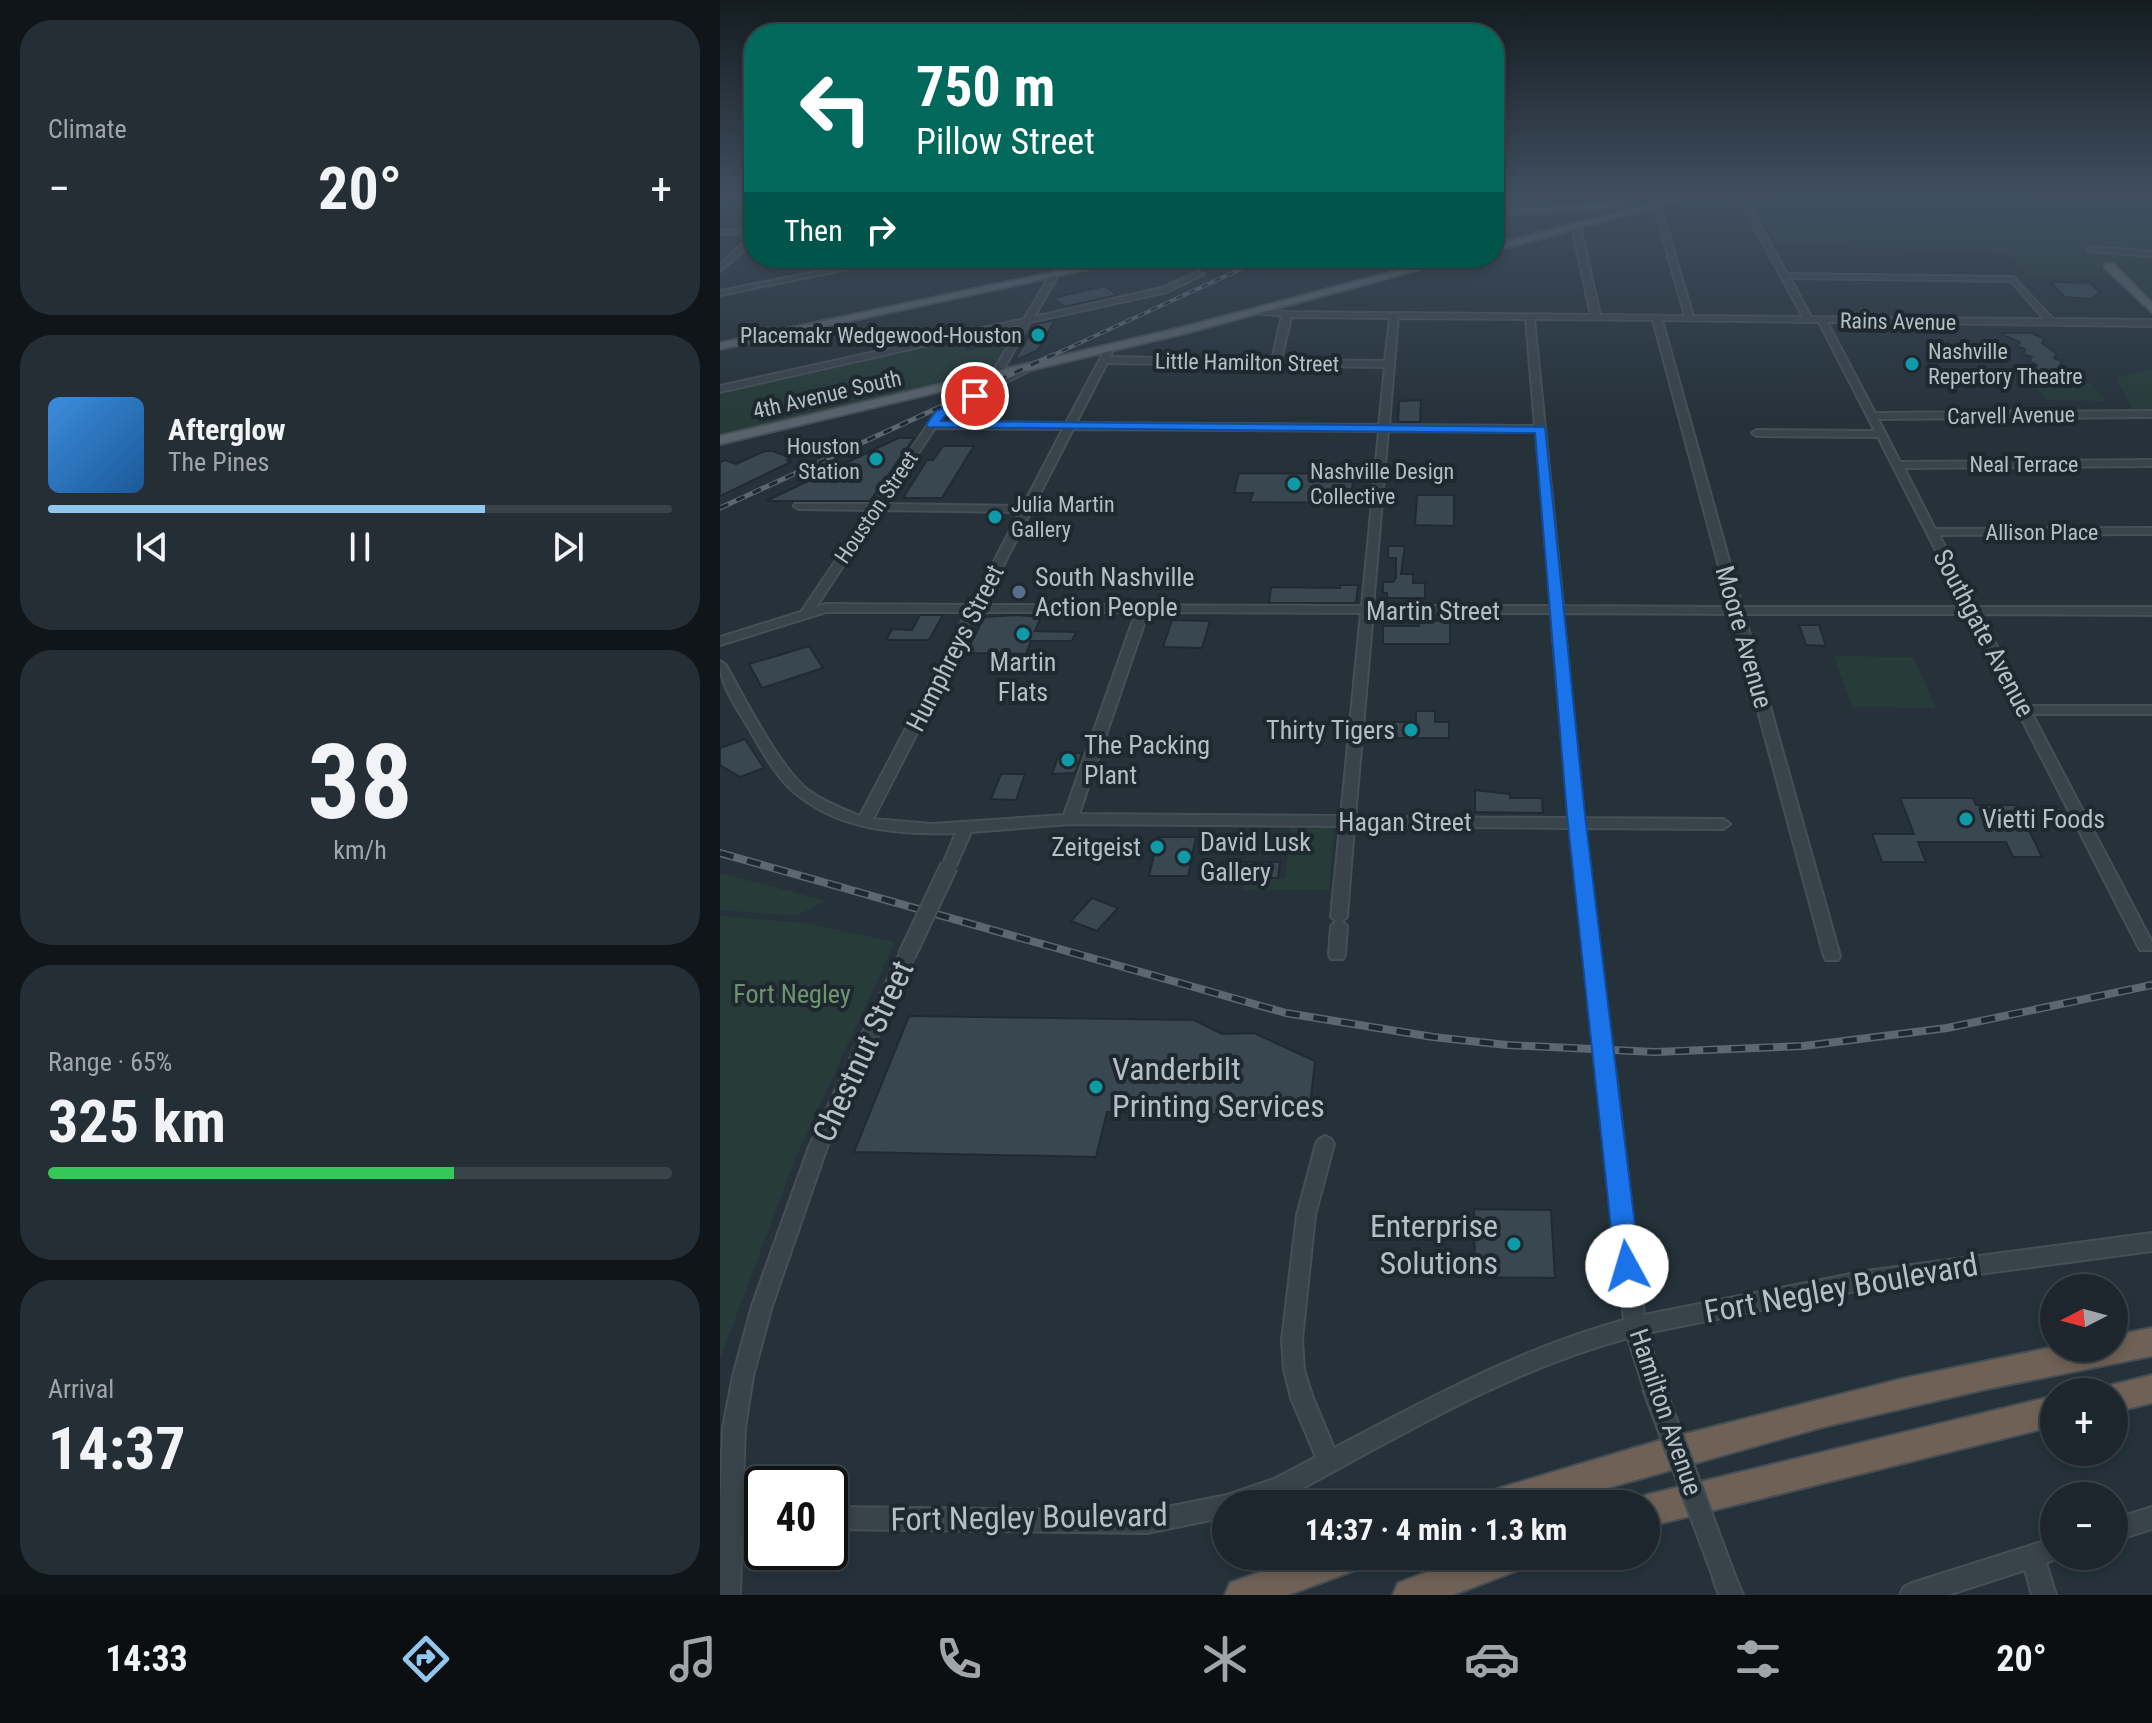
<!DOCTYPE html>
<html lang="en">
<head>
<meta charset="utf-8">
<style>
	body { margin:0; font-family:"Roboto Condensed",sans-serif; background:#252e34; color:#f1f3f6; height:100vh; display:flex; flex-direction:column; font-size:30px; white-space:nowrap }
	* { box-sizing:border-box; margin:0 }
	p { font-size:26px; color:#a0a5a9 }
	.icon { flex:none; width:44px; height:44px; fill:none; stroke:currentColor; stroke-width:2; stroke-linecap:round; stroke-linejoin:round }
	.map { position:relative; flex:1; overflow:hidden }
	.drawer { display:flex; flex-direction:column; gap:20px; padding:20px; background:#0f1518; width:720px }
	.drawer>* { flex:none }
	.banner { position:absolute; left:24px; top:24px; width:760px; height:244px; border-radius:32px; box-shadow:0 4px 12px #0003,0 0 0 2px #3a4348; background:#00695c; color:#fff; overflow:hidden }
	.needle { width:52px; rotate:264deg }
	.controls { position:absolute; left:1320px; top:1274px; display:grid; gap:16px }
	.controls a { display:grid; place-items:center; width:88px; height:88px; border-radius:50%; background:#1c262c; box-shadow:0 4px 12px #0003,0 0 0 2px #3a4348; font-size:40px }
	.speed { position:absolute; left:24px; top:1466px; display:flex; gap:16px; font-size:40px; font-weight:700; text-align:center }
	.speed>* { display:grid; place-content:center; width:104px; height:104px; border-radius:50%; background:#1c262c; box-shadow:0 4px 12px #0003,0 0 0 2px #3a4348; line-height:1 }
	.speed .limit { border:4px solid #111; border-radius:12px; background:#fff; color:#111 }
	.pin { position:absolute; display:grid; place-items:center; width:68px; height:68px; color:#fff; margin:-34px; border:4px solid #fff; border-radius:50%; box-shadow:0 2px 8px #0007 }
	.me { position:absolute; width:88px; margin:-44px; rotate:354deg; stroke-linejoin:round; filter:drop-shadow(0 0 6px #0008) }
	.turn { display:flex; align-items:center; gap:28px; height:168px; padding:0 40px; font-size:36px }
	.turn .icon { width:104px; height:104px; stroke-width:2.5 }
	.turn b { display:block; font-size:56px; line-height:68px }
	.then { display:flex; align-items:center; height:76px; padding:0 40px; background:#0003; gap:16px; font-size:30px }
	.big { font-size:60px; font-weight:700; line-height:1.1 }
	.drawer .tile { flex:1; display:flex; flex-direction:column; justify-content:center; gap:12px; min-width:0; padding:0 28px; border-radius:32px; background:#252e34 }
	.drawer .dial { align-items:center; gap:0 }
	.dial b { font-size:104px; line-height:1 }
	.song { display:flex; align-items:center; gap:24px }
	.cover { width:96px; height:96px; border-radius:12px; background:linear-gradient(135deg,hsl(210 70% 55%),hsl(210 70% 35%)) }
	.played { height:8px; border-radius:4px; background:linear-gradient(90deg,#91c7ed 70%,#3a4348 70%) }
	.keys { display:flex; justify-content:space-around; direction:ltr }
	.heat { display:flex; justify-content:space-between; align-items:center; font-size:44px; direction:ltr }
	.charge { height:12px; border-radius:6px; background:linear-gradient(90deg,#34c759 65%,#3a4348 0) }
	.trip { position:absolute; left:492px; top:1490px; width:448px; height:80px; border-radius:40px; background:#1c262c; box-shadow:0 4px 12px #0003,0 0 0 2px #3a4348; font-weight:700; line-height:80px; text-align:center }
	.dock { display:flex; height:128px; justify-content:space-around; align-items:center; background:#0b0f12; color:#a0a5a9 }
	.dock .icon { width:56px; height:56px }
	.dock .current { color:#91c7ed }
	.dock b { font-size:36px; color:#f1f3f6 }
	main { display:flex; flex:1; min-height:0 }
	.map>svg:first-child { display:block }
</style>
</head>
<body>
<main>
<section class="drawer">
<div class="tile"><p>Climate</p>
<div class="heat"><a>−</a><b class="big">20°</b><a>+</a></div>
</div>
<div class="tile">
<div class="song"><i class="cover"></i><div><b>Afterglow</b><p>The Pines</p></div></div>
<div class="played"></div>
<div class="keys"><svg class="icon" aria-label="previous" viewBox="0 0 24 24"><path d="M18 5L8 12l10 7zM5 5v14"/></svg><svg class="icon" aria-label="pause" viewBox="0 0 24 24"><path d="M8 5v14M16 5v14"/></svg><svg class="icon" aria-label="next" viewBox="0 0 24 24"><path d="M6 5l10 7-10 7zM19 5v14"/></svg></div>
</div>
<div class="tile dial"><b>38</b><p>km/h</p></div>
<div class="tile"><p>Range · 65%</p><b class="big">325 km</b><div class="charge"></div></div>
<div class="tile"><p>Arrival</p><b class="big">14:37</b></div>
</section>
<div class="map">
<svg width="1432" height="1595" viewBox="0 0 1432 1595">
	<rect width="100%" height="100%" fill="#25323a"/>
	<g fill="#273b39">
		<polygon points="1029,195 1432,195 1432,303 1404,276 1309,276 1289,254 1056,244"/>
		<polygon points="236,340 246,351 286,345 272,367 259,375 0,435 0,398 8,392"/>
		<polygon points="1432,368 1432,411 1413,411 1397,378"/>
		<polygon points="1338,383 1371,383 1386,401 1326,400 1316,386 1340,386"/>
		<polygon points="1114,656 1193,657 1216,708 1132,707"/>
		<polygon points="571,828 614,828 609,890 524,890 525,879 565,879"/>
		<polygon points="0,873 106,901 76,916 0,910"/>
		<polygon points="0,916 85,923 175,942 75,1159 0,1359"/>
	</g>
	<g fill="#384750" stroke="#202a31" stroke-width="2">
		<polygon points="1330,282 1370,283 1380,293 1370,299 1345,297"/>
		<polygon points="385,286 397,295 344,307 333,298"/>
		<polygon points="335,320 318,350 294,361 316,324"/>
		<polygon points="1278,333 1311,333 1325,339 1322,343 1337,354 1334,358 1342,361 1340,365 1364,376 1329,376 1315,369 1317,365 1309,361 1312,357 1303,354 1305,349 1297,346 1300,342"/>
		<polygon points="701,400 700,422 678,422 679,401"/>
		<polygon points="178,438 194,438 150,501 46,501"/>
		<polygon points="223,446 254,446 222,498 183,498 207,460 213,460"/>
		<polygon points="45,451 53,451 71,458 67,460 71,462 0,496 0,462 5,460 16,464"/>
		<polygon points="519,473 634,474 630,503 530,502 533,493 514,493"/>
		<polygon points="697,495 734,495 734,526 695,525"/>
		<polygon points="668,546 685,546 681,574 693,574 693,583 705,583 705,598 667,598 667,593 663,593 663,582 673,582 676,578 676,558 668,558"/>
		<polygon points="620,585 638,585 636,603 549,603 551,587 620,588"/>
		<polygon points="200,615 223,615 209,640 166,640 172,629 192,630"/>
		<polygon points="296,615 321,617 315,631 356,632 352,641 311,641 306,654 246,653 264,617"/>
		<polygon points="452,620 490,621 482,648 443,647"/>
		<polygon points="699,620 730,621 730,644 663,644 663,626 699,626"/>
		<polygon points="1079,625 1099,625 1106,646 1086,645"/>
		<polygon points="89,646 103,668 42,688 29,664"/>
		<polygon points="696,711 715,711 715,722 729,722 729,738 653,738 654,722 696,722"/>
		<polygon points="25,739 44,768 20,777 0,765 0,748"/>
		<polygon points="362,753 355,773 332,774 339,754"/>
		<polygon points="281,774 305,774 296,800 271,799"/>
		<polygon points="755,790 790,794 790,798 822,798 823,813 755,812"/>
		<polygon points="1180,798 1253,798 1256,805 1297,805 1322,857 1293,857 1286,842 1198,842 1206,862 1162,862 1152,834 1194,834"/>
		<polygon points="438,837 476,837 468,876 429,876"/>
		<polygon points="501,862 560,862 558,878 499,877"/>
		<polygon points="372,898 398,908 377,931 351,921"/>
		<polygon points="189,1016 474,1020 502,1034 534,1033 595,1061 589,1116 387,1112 376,1157 134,1152"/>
		<polygon points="754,1209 831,1210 835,1278 755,1277"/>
	</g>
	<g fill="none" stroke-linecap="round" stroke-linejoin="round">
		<defs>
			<g id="minor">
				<path d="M931 195H937L973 316 1083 317 1017 195H1023L1067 274 1293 277 1333 319 1432 320V326L1107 322 1155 413 1432 411V417L1158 419 1180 462 1432 460V466L1184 468 1215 529 1432 528V534L1219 535 1256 607H1432V615L1260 614 1308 706H1432V714H1312L1432 942V950H1420L1418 946 1248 614H1024L1120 956 1118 960H1106L1104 956 1012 614 843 613 864 818 1003 819 1010 824 1003 829 865 828 890 1035 888 1040 882 1041 876 1040 874 1035 850 828 634 826 627 917 622 921 627 926 625 955 623 959H611L609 955 611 926 616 921 611 917 620 826 350 824 251 832 236 866 229 871 222 866 236 833C183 835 123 831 79 796 57 780 42 750 28 727 16 706 0 686 0 661L6 665C24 698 60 769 89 791 105 802 122 809 140 816L247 612H106L0 645V637L81 612 150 510 79 509 74 506 75 504H154L217 411 313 363 320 365 223 415 219 422 346 423 386 348 390 345 394 348 390 357 552 360 562 316 537 313 536 311 540 309 567 312 871 315 852 226 856 224 860 226 880 315 965 316ZM1070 278 1291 281 1324 319 1091 317ZM571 317 670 318 665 361 561 360ZM678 318 806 319 815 426 669 425ZM814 319 933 320 1010 607 843 606ZM942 320 1099 322 1155 431 1037 430 1032 433 1037 436 1158 437 1245 607H1022ZM387 363 665 367 659 425 356 423ZM215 428 343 429 303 506 164 504ZM353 429 659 431 642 606 263 605ZM668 431 816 432 831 606H653ZM160 510 300 512 251 605 105 604 96 607ZM259 612H416L344 815 212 824 153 819ZM428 612 641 613 621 816 359 814ZM653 613H831L849 818 635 817Z"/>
				<polygon points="34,229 34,233 0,234 0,230"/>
				<polygon points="31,236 34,236 34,242 0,271 0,265"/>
				<polygon points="1372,247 1432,252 1432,256 1369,251 1368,249"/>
				<polygon points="166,258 182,258 0,295 0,291"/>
				<polygon points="367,258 376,258 383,265 376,267"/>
				<polygon points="477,272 484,274 447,292 310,322 284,368 287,372 286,374 280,374 275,368 301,324 0,392 0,386 304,319 328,279 326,274 332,274 336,279 314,317 442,288"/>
				<polygon points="187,949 193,951 195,955 107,1147 52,1306 33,1376 25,1428 22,1505 42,1506 42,1528 22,1528 20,1595 0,1595 0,1505 3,1428 13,1376 32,1306 89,1147 179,955 181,951"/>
				<path d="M887 1067 893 1069 896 1074 924 1315 1146 1271 1432 1233V1251L1146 1289 927 1333 943 1386 940 1393 933 1396 926 1393 923 1386 908 1338C786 1371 677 1438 566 1497L546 1504H506V1517L427 1533 110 1529V1507L427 1511 507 1495 554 1479 596 1457 571 1398 564 1370 562 1340 577 1215 596 1144 599 1139 605 1136 611 1139 614 1144 595 1215 582 1340 584 1370 593 1398 614 1448C708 1399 801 1348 904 1320L878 1074 881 1069Z"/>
				<polygon points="1432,1507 1432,1529 1394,1541 1394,1519"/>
				<polygon points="1334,1538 1334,1556 1343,1556 1326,1563 1336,1595 1312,1595 1305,1570 1228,1595 1180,1595 1184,1587 1192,1583"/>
				<polygon points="1005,1567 1013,1571 1023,1595 999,1595 993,1579 997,1571"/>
			</g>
			<g id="major">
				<polygon points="966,195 979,195 774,251 774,245"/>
				<polygon points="902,203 899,208 774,215 774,209"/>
				<polygon points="401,258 420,258 0,349 0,343"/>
				<polygon points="725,258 741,258 466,333 0,444 0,436 460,328"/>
				<polygon points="1385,264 1393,264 1432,303 1432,312 1385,268"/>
			</g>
			<g id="highway">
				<polygon points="1432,1328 1432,1356 1267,1389 1103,1427 831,1504 764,1504 769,1493 780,1488 941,1440 1185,1378 1334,1347 1394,1348 1394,1335"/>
				<polygon points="1432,1375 1432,1403 1394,1412 1394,1392 1381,1392 1383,1387"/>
				<polygon points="1334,1396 1334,1426 926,1527 926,1504 913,1504 915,1500 926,1495"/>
				<polygon points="584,1556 645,1556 641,1568 568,1595 505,1595 510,1583"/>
				<polygon points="749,1556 808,1556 804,1568 733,1595 673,1595 678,1583"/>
			</g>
		</defs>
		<use href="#minor" stroke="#454f56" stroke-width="4"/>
		<use href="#major" stroke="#454f56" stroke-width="4"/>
		<use href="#highway" stroke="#444e55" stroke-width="4"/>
		<use href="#minor" fill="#39434a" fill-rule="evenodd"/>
		<use href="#major" fill="#57636a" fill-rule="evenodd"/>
		<use href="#highway" fill="#6f6156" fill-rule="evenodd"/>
		<defs>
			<polyline id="rail-far2" points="329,357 545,258"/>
			<polyline id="rail-far1" points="0,508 333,355"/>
			<polyline id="rail" points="0,853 566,1013 713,1037 787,1045 935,1052 1084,1046 1227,1028 1432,985"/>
		</defs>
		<use href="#rail-far2" stroke="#5b6871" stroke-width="4"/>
		<use href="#rail-far1" stroke="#5b6871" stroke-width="5"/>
		<use href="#rail" stroke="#5b6871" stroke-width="8"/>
		<use href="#rail-far2" stroke="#1e282f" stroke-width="2" stroke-dasharray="7" stroke-linecap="butt"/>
		<use href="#rail-far1" stroke="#1e282f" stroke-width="3" stroke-dasharray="9" stroke-linecap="butt"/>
		<use href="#rail" stroke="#1e282f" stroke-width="5" stroke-dasharray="14" stroke-linecap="butt"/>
		<defs>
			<g id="minor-bridge-far1">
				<polyline points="187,955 229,866"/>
				<polyline points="882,1035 887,1074"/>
			</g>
			<polyline id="minor-bridge" points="933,1386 1005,1579"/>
		</defs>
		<use href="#minor-bridge-far1" stroke="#454f56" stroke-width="20" stroke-linecap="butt"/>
		<use href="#minor-bridge" stroke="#454f56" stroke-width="25" stroke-linecap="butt"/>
		<use href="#minor-bridge-far1" stroke="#39434a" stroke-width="16"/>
		<use href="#minor-bridge" stroke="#39434a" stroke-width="21"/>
	</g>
	<linearGradient id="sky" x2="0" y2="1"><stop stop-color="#141c20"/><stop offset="0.47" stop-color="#404f60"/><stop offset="1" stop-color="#404f60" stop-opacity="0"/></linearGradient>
	<rect width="1432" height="418" fill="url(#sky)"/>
	<polygon fill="#1a73e8" stroke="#114b97" stroke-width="2" points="255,393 261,396 259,399 225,416 221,421 825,427 865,815 920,1266 916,1274 907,1277 898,1274 895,1266 847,815 815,433 208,427 206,425 216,411"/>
	<g fill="#0f9aa8" stroke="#1e282f" stroke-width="3">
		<circle cx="318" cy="335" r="8"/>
		<circle cx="1192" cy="364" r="8"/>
		<circle cx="156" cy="459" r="8"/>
		<circle cx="574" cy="484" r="8"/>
		<circle cx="275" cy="517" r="8"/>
		<circle cx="303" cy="634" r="8"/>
		<circle cx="691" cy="730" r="8"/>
		<circle cx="348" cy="760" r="8"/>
		<circle cx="1246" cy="819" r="8"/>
		<circle cx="437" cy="847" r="8"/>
		<circle cx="464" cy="857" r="8"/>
		<circle cx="376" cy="1087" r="8"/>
		<circle cx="794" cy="1244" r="8"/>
	</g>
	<circle fill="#5c6f8a" stroke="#1e282f" stroke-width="3" cx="299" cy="592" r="8"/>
	<g text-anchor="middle" stroke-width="8" stroke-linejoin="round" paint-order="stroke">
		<g font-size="22" fill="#b4bec6" stroke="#1e282f">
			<text transform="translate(1178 321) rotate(1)" y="8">Rains Avenue</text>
			<text transform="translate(527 362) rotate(1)" y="8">Little Hamilton Street</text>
			<text transform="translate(107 394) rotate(-13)" y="8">4th Avenue South</text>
			<text transform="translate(1291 415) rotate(-1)" y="8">Carvell Avenue</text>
			<text x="1304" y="472">Neal Terrace</text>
			<text transform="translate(156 507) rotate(-56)" y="8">Houston Street</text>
			<text x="1322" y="540">Allison Place</text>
		</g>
		<g font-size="22" fill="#b4bec6" stroke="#1e282f" text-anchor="start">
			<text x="302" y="343" text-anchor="end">Placemakr Wedgewood-Houston</text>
			<text x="1208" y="359">Nashville<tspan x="1208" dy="25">Repertory Theatre</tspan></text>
			<text x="140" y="454" text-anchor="end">Houston<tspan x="140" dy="25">Station</tspan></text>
			<text x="590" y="479">Nashville Design<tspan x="590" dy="25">Collective</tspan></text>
			<text x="291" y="512">Julia Martin<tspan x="291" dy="25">Gallery</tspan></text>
		</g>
		<g font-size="26" fill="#b4bec6" stroke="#1e282f" text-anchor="start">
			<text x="315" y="586">South Nashville<tspan x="315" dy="30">Action People</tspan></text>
			<text x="303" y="671" text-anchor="middle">Martin<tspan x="303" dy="30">Flats</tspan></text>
			<text x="675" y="739" text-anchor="end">Thirty Tigers</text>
			<text x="364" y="754">The Packing<tspan x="364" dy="30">Plant</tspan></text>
			<text x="1262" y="828">Vietti Foods</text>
			<text x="480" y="851">David Lusk<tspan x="480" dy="30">Gallery</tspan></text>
			<text x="421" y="856" text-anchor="end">Zeitgeist</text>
		</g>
		<g font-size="26" fill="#b4bec6" stroke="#1e282f">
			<text x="713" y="620">Martin Street</text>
			<text transform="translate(1264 633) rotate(62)" y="9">Southgate Avenue</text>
			<text transform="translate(1024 637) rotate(74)" y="9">Moore Avenue</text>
			<text transform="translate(235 648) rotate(-63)" y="9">Humphreys Street</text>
			<text x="685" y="831">Hagan Street</text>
			<text transform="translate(946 1412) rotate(71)" y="9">Hamilton Avenue</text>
		</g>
		<g font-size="26" fill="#6e946f" stroke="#1e282f">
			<text x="72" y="1003">Fort Negley</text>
		</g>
		<g font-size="32" fill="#b4bec6" stroke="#1e282f">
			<text transform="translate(143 1051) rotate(-65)" y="11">Chestnut Street</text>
			<text transform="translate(1121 1288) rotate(-10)" y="11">Fort Negley Boulevard</text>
			<text transform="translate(309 1517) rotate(-1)" y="11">Fort Negley Boulevard</text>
		</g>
		<g font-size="32" fill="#b4bec6" stroke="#1e282f" text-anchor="start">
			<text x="392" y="1080">Vanderbilt<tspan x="392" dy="37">Printing Services</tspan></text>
			<text x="778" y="1237" text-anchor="end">Enterprise<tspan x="778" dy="37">Solutions</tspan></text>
		</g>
	</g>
</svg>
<div class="controls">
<a><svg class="needle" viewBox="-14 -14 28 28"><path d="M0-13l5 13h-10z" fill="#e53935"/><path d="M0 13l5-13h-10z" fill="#a0a5a9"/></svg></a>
<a>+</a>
<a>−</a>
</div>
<div class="speed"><div class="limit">40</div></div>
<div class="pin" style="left:255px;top:396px;background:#d93025"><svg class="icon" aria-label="arrive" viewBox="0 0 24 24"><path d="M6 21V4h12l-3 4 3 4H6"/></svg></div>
<svg class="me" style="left:907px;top:1266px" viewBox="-20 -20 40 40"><circle r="19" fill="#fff"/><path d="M0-13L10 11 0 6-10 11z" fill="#1a73e8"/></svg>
<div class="trip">14:37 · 4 min · 1.3 km</div>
<div class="banner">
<div class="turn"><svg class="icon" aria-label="left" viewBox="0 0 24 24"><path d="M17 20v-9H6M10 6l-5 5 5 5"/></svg><div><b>750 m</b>Pillow Street</div></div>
<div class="then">Then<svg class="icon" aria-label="right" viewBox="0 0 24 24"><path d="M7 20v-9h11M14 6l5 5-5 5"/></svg></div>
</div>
</div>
</main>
<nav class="dock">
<b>14:33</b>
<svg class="icon current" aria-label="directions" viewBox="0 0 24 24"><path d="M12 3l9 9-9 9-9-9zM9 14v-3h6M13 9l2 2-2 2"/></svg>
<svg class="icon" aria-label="music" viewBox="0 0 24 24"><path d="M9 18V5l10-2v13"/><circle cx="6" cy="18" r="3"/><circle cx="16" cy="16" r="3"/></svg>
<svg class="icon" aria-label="phone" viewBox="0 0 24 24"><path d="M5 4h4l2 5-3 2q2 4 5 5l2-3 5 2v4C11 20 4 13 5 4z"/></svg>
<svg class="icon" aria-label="climate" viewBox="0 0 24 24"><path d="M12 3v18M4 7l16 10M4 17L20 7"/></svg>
<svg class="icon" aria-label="car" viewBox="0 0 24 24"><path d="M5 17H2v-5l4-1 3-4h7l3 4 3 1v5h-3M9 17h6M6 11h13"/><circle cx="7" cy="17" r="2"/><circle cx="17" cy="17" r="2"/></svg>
<svg class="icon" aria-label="filters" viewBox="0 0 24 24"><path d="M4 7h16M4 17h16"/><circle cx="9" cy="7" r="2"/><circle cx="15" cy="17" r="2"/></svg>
<b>20°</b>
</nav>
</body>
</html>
